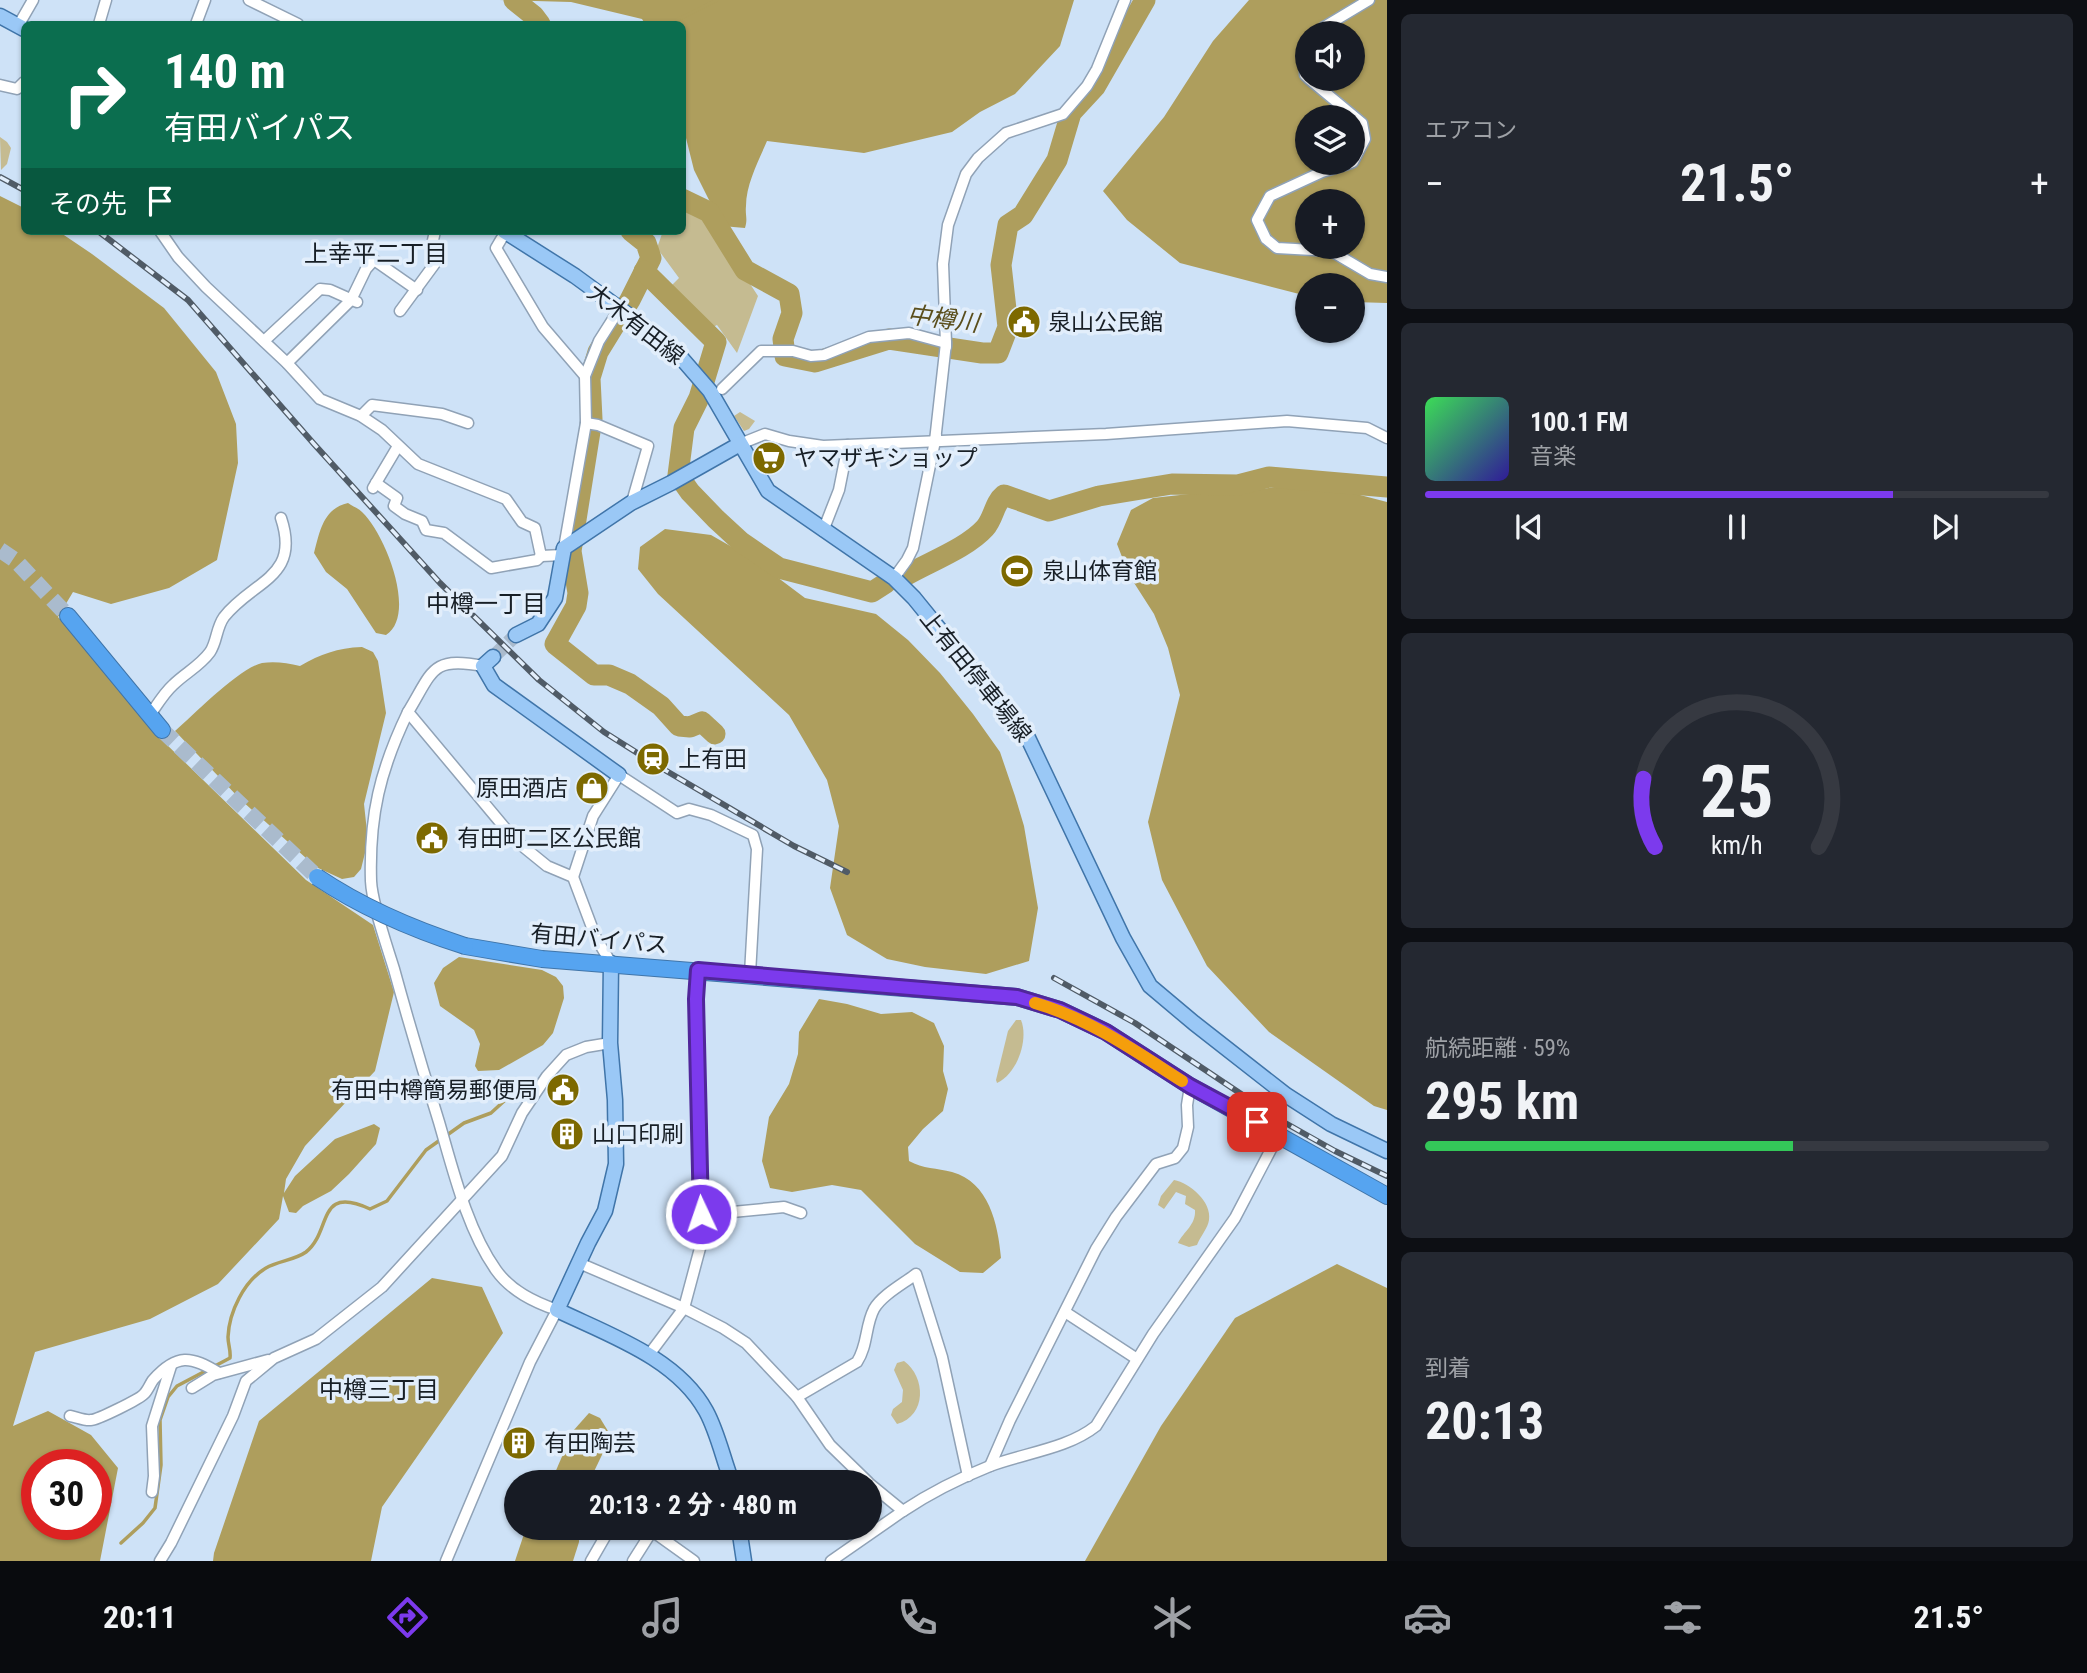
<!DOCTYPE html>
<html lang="ja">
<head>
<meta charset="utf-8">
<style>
	body { margin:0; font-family:"Roboto Condensed","Noto Sans JP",sans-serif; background:#242831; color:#f1f3f6; height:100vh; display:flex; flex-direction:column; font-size:26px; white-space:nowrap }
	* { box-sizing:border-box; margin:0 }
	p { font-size:23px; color:#9ea1a6 }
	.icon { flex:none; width:38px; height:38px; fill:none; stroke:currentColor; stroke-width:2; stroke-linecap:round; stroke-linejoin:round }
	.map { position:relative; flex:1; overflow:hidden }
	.drawer { display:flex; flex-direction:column; gap:14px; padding:14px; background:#0d0f14; width:700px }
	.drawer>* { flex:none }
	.guide { position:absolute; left:21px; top:21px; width:665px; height:214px; border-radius:10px; box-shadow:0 2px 5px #0004; background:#0b6e4f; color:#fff; overflow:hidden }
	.tools { position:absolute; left:1295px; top:21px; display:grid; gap:14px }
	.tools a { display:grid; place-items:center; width:70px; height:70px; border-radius:50%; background:#171b24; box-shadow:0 2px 5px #0004; font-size:35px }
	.speed { position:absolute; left:21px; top:1449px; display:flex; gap:14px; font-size:35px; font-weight:700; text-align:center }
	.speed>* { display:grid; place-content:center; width:91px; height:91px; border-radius:50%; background:#171b24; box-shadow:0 2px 5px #0004; line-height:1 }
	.speed .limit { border:10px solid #d22; background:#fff; color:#111 }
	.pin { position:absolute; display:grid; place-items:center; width:60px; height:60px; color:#fff; margin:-30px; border-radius:14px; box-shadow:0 4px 10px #0006 }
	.me { position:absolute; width:77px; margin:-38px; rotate:357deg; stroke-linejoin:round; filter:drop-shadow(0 0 5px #0008) }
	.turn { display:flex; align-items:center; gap:24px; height:147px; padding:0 28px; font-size:32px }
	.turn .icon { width:91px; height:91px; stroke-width:2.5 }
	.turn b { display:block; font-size:49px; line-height:60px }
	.then { display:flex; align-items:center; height:66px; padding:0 28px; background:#0003; gap:14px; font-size:26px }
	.big { font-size:52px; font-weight:700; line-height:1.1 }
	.drawer .tile { flex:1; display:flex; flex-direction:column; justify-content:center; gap:10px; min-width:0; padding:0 24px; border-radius:10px; background:#242831 }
	.drawer .dial { align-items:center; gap:0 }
	.dial svg { height:182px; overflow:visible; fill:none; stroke:#363941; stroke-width:7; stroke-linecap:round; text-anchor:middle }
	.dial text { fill:#f1f3f6; stroke:none }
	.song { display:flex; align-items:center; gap:21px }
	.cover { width:84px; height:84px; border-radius:10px; background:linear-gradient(135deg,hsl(130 70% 55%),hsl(250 70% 35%)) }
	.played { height:7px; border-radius:4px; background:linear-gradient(90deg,#7c3aed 75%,#363941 75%) }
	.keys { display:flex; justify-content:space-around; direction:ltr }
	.heat { display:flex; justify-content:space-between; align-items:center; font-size:38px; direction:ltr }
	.charge { height:10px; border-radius:5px; background:linear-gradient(90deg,#34c759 59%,#363941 0) }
	.trip { position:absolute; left:504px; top:1470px; width:378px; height:70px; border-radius:35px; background:#171b24; box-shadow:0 2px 5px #0004; font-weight:700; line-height:70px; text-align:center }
	.dock { display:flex; height:112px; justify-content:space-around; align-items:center; background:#090b0e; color:#9ea1a6 }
	.dock .icon { width:49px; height:49px }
	.dock .active { color:#7c3aed }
	.dock b { font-size:32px; color:#f1f3f6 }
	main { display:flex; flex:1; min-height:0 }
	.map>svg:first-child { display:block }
</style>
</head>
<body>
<main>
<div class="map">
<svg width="1387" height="1561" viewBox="0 0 1387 1561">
	<rect width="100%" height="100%" fill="#cee2f7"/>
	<g fill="#c5bb91">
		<polygon points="0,137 7,142 11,148 7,164 1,170"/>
		<polygon points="689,210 706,217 758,296 737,353 717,325 711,328 672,285 679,278 657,248 663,231 682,231 683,214"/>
		<polygon points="740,412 755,421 749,429 744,431 734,416"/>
		<path d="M1016 1020H1021C1029 1040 1017 1074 997 1083L996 1080 1008 1031Z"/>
		<path d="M1174 1180C1190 1183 1212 1202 1209 1220 1208 1228 1200 1237 1197 1245L1189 1247 1178 1243C1184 1231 1196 1225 1195 1210L1185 1204 1186 1196 1176 1192 1164 1209 1158 1205 1161 1196Z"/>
		<path d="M904 1361C926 1377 927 1416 897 1424L891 1415 893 1409 902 1402 903 1390 894 1370 897 1363Z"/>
	</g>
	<g fill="#ae9e5d" fill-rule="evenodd">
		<path d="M499 0H1074L1060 46 1015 94 980 112 952 132 864 153 767 141C759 160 746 184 746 206 745 215 748 219 745 228L722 226 694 170 683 126 682 24H645L642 19 571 2Z"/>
		<path d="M1249 0H1387V303L1353 302V285H1307V296L1180 263 1127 220 1103 191 1164 117 1213 41ZM1307 33H1353V79H1307ZM1307 117H1353V163H1307ZM1307 201H1353V247H1307Z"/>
		<path d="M0 196 24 208V231H58L92 254 164 308 216 372 236 424 238 463 217 560 169 588 111 604 73 592 58 617 163 741 306 880 373 925 394 992 375 1071 305 1146 286 1179 284 1193 295 1176 335 1139 374 1124 380 1128 376 1144 349 1174 331 1191 303 1206 296 1213 289 1212 283 1196 279 1219 218 1284 150 1319 35 1352 13 1426 48 1411 91 1435 118 1468 100 1561H0ZM37 1465H96V1524H37Z"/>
		<polygon points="1310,482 1387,502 1387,1110 1374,1106 1269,1032 1207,966 1162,880 1148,822 1180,695 1168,648 1154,614 1129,575 1117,544 1131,510 1153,498 1216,491 1262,489"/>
		<path d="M348 503C352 506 358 508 362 512 384 532 418 614 386 635L376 633 347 589 326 572 314 553C320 531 323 509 348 503Z"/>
		<polygon points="665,529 711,535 753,559 805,598 876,614 908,640 940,673 973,714 1000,752 1015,796 1024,826 1038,908 1029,961 986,974 925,967 887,959 847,935 830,888 839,826 827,780 789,715 658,594 638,569 640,547"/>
		<path d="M362 647 373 652 378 661 386 713 364 804 368 841 361 869 354 877 342 879 316 867 241 800 175 731C195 714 238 669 262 663 275 661 287 663 300 666 321 654 337 648 362 647Z"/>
		<polygon points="459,957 542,970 556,977 563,986 564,998 553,1033 543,1045 499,1070 478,1071 475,1066 480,1044 474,1030 440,1006 434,983 443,968"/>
		<path d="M819 999 847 1004 881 1014 912 1012 934 1023 944 1046 943 1071 948 1089 943 1111 923 1129 908 1147 909 1161C923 1169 937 1168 952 1172 989 1182 998 1224 1001 1258L983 1273 960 1272 915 1244 861 1190 832 1185 792 1192 770 1188 762 1161 769 1117 789 1084 798 1054 799 1032Z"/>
		<polygon points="1337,1264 1387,1288 1387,1561 1085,1561 1161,1426 1235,1318"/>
		<polygon points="432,1278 482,1287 503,1333 382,1507 371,1561 213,1561 214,1553 259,1421"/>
		<polygon points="589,1413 600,1418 611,1436 589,1482 551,1482 573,1431"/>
		<polygon points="526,1528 579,1528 579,1542 573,1561 515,1561"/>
	</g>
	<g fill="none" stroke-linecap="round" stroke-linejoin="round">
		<g stroke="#ae9e5d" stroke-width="3.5">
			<polyline points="674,24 679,19 717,0"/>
			<path d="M121 1543 143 1523 155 1508 161 1465 160 1420 168 1397 177 1386 230 1358C231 1350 228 1345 228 1337 229 1312 244 1281 266 1268 278 1261 295 1260 306 1252 332 1232 316 1184 370 1209L387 1201 426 1150 464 1123 491 1113 514 1092 528 1087"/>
		</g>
		<g stroke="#ae9e5d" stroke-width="21">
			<polyline points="514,0 534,16 540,24"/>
			<polyline points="682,199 709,212 745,270 789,294 792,313 783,339 785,356 815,362 889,339 982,353 998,353 1008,327 1001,265 1008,225 1023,215 1057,160 1071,113 1095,87 1145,0"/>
			<polyline points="631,231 646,243 651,258 630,300 598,352 590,378 592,419 571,551 578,593 576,606 555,644 594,675 609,675 630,684 661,706 679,726 690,727 702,722 715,734"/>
			<polyline points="644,271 716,342 699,398 684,428 678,475 690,492 716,519 741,542 779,568 872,592 886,583"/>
			<path d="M905 576C929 562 967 548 985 528 994 518 994 503 1004 495L1049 511 1099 496 1172 484 1238 485 1269 477 1387 487"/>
		</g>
		<polyline stroke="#aabbcd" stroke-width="14" stroke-dasharray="14 7" stroke-linecap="butt" points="493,657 516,635"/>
		<g stroke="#aabbcd" stroke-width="16" stroke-dasharray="16 8" stroke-linecap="butt">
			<polyline points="0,550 15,560 68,616"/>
			<polyline points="162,730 317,877"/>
		</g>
		<defs>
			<g id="minor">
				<polyline points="249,0 298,24"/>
				<polyline points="99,24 106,0"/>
				<polyline points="196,24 205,0"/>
				<polyline points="18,26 33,0"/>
				<polyline points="1320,33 1324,27 1369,0"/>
				<polyline points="1307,54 1305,60 1305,75 1307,77"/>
				<polyline points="1309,79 1362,123 1365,139 1353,162"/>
				<polyline points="0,85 17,89 24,82"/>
				<polyline points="1351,163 1322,172 1270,196 1257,220 1266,239 1277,248 1331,251 1370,274 1387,277"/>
				<polyline points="160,231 178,257 206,287 287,363 320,399 361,416 382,430 418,464 506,499 522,522 535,528 541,556 563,555"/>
				<polyline points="506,231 496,248 543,327 585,376"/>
				<polyline points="400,311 436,262 432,245 435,231"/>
				<polyline points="264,341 320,289 330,290 357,302"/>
				<polyline points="287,363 351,300 366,269 374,260 417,290"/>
				<polyline points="722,389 761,351 793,351 811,356 824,355 869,337 909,333 946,343 946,347"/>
				<polyline points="361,416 372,405 442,414 468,423"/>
				<polyline points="586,423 598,425 648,446 632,502"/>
				<polyline points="935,441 946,343 943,264 948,225 966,174 978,158 1006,133 1063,114 1087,86 1097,69 1125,0"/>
				<polyline points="740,444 765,434 789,441 823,446 1106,434 1287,421 1367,428 1387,438"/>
				<polyline points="376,483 397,498 394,506 405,514 422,521 426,530 444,533 491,568 537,560 541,556"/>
				<polyline points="373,488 398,446"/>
				<polyline points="823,531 839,490 848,445"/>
				<polyline points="564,548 586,423 585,376 599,341 620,308"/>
				<polyline points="894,578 907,560 913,548 936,436"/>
				<path d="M483 666C431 656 433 671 408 712L515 840 547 866 573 877 596 938 611 963"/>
				<path d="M408 712C380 770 369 816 371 881 372 904 387 946 394 969 408 1020 423 1071 439 1122 453 1170 467 1229 496 1270 511 1291 534 1302 557 1310L530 1362 446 1561"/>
				<path d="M150 715C157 705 164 693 173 685 185 673 200 666 210 652 217 642 216 628 224 617 253 580 301 578 281 518"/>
				<polyline points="573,877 593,816 619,775 677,813 689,809 711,815 753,835 757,849 750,974"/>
				<polyline points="701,1215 784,1207 801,1213"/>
				<polyline points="579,1263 684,1308 723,1328 746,1343 797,1397 830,1445 868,1482"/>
				<polyline points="1065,1312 1137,1359"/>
				<polyline points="648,1356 684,1308 703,1237 699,1191 696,999 698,970"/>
				<polyline points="192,1388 213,1375 268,1360"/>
				<path d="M797 1397 857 1362C868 1345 865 1326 874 1309 882 1295 903 1284 916 1274L942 1357 968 1476"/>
				<path d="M70 1416C76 1417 85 1421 91 1420 97 1420 140 1399 144 1394 148 1390 150 1384 153 1380 177 1353 191 1356 219 1373"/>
				<polyline points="990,1466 1010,1420 1096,1249 1116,1217 1156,1164 1175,1158 1183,1148 1188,1127 1187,1105 1190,1086"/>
				<polyline points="152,1492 154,1476 152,1426 171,1366"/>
				<path d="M903 1511C930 1493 960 1478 990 1466 1024 1453 1067 1449 1096 1426L1153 1334 1235 1218 1279 1134"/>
				<polyline points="160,1561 171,1543 233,1416 246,1381 274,1358 316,1339 382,1287 502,1156 522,1113 547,1076 566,1055 586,1047 610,1043"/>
				<polyline points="591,1561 610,1528"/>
				<polyline points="633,1561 652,1531 694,1561"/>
				<polyline points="831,1561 903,1511 870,1484"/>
			</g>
			<g id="major">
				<polyline points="0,16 24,29"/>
				<polyline points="504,231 575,276 653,333 677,353 710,391 768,491 894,578 914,598 1028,738 1123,938 1150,986 1194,1023 1286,1095 1331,1124 1387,1151"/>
				<polyline points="516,635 538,624 555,598 564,548 631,503 671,483 740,444"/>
				<polyline points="493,657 483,666 494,685 619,775"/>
				<path d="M611 963 610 1043 615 1100 616 1164 605 1211 588 1243 557 1310C609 1335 677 1358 706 1411 718 1433 723 1459 732 1482"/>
				<polyline points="739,1528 744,1561"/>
			</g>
			<g id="highway">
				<polyline points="68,616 162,730"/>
				<polyline points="465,946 542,959 1017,997 1060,1010 1106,1032 1190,1086 1387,1196"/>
			</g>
		</defs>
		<use href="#minor" stroke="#90a2b6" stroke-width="13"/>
		<use href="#major" stroke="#4075a9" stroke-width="17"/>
		<use href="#highway" stroke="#4075a9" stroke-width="18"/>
		<use href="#minor" stroke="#fff" stroke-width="10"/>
		<use href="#major" stroke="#9ac8f6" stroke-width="14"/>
		<use href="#highway" stroke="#56a4f0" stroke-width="16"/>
		<defs>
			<g id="rail">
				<polyline points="0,177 24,190"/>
				<polyline points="98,231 188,300 314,444 440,583 539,680 604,732 658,766 794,846 847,872"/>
				<polyline points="1054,978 1135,1023 1280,1120 1335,1151 1387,1176"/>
			</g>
		</defs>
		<use href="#rail" stroke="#505b66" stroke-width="6"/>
		<use href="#rail" stroke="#e2eefb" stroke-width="3.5" stroke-dasharray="10" stroke-linecap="butt"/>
		<defs>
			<path id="highway-bridge" d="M317 877C363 908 412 929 465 946"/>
		</defs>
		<use href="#highway-bridge" stroke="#4075a9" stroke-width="18" stroke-linecap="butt"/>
		<use href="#highway-bridge" stroke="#56a4f0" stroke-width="16"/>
	</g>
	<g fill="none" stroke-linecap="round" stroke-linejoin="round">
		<defs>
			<polyline id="route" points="701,1214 696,999 698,970 1017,997 1060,1010 1106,1032 1190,1086 1257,1122"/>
		</defs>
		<use href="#route" stroke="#51269a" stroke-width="18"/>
		<use href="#route" stroke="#7c3aed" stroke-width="12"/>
		<path stroke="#f59e0b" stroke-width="12" d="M1035 1003C1090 1019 1135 1051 1182 1081"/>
	</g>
	<defs>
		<symbol id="civic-disc" viewBox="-11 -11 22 22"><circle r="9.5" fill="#7d6900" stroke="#e2eefb"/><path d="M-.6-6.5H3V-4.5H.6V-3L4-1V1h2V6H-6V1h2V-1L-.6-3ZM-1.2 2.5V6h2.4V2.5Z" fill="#fff"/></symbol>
		<symbol id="supermarket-disc" viewBox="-11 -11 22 22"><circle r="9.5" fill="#7d6900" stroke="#e2eefb"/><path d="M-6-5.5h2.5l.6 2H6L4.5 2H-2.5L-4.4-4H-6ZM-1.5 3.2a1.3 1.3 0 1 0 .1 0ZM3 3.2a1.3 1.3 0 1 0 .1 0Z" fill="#fff"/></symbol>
		<symbol id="stadium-disc" viewBox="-11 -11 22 22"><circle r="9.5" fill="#7d6900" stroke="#e2eefb"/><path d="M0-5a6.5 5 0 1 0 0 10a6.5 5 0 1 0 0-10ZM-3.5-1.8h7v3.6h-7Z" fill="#fff"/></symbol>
		<symbol id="station-disc" viewBox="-11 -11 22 22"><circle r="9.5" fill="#7d6900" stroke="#e2eefb"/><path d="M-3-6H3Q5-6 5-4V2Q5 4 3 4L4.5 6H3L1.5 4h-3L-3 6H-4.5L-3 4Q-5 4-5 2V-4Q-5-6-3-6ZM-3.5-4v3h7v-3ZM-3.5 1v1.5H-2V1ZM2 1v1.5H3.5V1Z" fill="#fff"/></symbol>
		<symbol id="shop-disc" viewBox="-11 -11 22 22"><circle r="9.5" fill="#7d6900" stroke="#e2eefb"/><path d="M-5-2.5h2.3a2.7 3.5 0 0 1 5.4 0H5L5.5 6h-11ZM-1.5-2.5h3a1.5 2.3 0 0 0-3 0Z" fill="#fff"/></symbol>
		<symbol id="building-disc" viewBox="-11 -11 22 22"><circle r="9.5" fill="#7d6900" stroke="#e2eefb"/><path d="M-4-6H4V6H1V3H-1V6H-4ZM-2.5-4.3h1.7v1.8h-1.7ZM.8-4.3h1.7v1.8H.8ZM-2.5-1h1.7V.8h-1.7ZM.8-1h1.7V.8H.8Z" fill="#fff"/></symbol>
	</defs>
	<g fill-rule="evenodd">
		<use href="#civic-disc" x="1005" y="303" width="38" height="38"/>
		<use href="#supermarket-disc" x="750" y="439" width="38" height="38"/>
		<use href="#stadium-disc" x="998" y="552" width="38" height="38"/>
		<use href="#station-disc" x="634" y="740" width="38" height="38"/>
		<use href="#shop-disc" x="573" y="769" width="38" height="38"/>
		<use href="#civic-disc" x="413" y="819" width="38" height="38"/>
		<use href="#civic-disc" x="544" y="1071" width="38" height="38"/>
		<use href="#building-disc" x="548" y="1115" width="38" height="38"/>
		<use href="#building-disc" x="500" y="1424" width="38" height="38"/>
	</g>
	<g text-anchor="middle" stroke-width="7" stroke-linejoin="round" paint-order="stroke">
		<g font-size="23" fill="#181f26" stroke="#e2eefb" text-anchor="start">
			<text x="1048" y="330">泉山公民館</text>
			<text x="794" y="466">ヤマザキショップ</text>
			<text x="1042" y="579">泉山体育館</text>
			<text x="678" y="767">上有田</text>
			<text x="568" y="796" text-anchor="end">原田酒店</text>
			<text x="457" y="846">有田町二区公民館</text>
			<text x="538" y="1098" text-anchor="end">有田中樽簡易郵便局</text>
			<text x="592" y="1142">山口印刷</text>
			<text x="544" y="1451">有田陶芸</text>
		</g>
		<g font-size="23" fill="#181f26" stroke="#e2eefb">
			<text transform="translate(636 324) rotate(38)" y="8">大木有田線</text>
			<text transform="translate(976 676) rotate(51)" y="8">上有田停車場線</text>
			<text transform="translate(599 939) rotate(5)" y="8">有田バイパス</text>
		</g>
		<g font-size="24" fill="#181f26" stroke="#e2eefb">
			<text x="376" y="262">上幸平二丁目</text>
			<text x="486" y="612">中樽一丁目</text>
			<text x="379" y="1398">中樽三丁目</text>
		</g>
		<g font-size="24" font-style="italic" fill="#5a4e1c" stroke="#e2eefb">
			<text transform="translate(943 319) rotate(7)" y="8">中樽川</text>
		</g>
	</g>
</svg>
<div class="tools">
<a><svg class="icon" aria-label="sound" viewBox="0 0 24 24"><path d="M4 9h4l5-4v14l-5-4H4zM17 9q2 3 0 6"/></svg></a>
<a><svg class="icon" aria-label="layers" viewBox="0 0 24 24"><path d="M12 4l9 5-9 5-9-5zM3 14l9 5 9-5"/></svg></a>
<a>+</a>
<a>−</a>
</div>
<div class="speed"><div class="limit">30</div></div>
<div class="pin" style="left:1257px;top:1122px;background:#d93025"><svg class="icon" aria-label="arrive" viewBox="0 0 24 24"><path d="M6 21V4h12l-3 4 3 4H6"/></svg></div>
<svg class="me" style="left:701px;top:1214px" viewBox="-20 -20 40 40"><circle r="17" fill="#7c3aed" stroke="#fff" stroke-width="3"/><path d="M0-11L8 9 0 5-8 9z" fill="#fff"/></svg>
<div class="trip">20:13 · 2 分 · 480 m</div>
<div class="guide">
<div class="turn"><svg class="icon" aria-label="right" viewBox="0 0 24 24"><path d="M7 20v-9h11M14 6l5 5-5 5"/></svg><div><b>140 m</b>有田バイパス</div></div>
<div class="then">その先<svg class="icon" aria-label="arrive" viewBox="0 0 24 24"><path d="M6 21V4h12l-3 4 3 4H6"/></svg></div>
</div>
</div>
<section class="drawer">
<div class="tile"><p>エアコン</p>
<div class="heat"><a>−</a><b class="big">21.5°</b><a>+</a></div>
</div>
<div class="tile">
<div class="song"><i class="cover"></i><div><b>100.1 FM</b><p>音楽</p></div></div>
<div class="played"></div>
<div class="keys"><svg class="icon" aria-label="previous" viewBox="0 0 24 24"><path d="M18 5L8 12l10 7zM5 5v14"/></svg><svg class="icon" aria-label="pause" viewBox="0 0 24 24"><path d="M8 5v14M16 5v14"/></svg><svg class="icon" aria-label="next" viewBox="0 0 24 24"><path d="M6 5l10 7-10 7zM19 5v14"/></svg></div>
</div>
<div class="tile dial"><svg viewBox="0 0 100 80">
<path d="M14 69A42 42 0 1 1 86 69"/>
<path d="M14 69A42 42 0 0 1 9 39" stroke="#7c3aed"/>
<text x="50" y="56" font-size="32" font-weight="700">25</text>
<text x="50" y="72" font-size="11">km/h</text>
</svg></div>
<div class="tile"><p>航続距離 · 59%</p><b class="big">295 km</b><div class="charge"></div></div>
<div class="tile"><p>到着</p><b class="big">20:13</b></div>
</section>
</main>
<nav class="dock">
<b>20:11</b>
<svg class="icon active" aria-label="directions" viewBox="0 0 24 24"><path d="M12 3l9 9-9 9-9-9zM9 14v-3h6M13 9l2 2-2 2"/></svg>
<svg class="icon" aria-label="music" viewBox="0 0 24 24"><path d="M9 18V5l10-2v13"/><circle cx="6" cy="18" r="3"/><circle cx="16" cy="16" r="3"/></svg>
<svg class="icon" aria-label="phone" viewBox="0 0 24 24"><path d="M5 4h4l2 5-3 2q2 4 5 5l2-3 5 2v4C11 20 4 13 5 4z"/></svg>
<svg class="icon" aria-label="climate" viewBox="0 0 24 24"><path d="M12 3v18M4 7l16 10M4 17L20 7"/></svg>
<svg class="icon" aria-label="car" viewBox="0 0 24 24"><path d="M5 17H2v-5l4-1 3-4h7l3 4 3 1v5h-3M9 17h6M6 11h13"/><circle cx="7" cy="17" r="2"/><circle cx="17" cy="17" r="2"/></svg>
<svg class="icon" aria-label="filters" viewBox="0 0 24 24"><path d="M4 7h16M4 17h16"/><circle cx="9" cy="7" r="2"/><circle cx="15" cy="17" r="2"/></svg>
<b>21.5°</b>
</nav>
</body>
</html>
